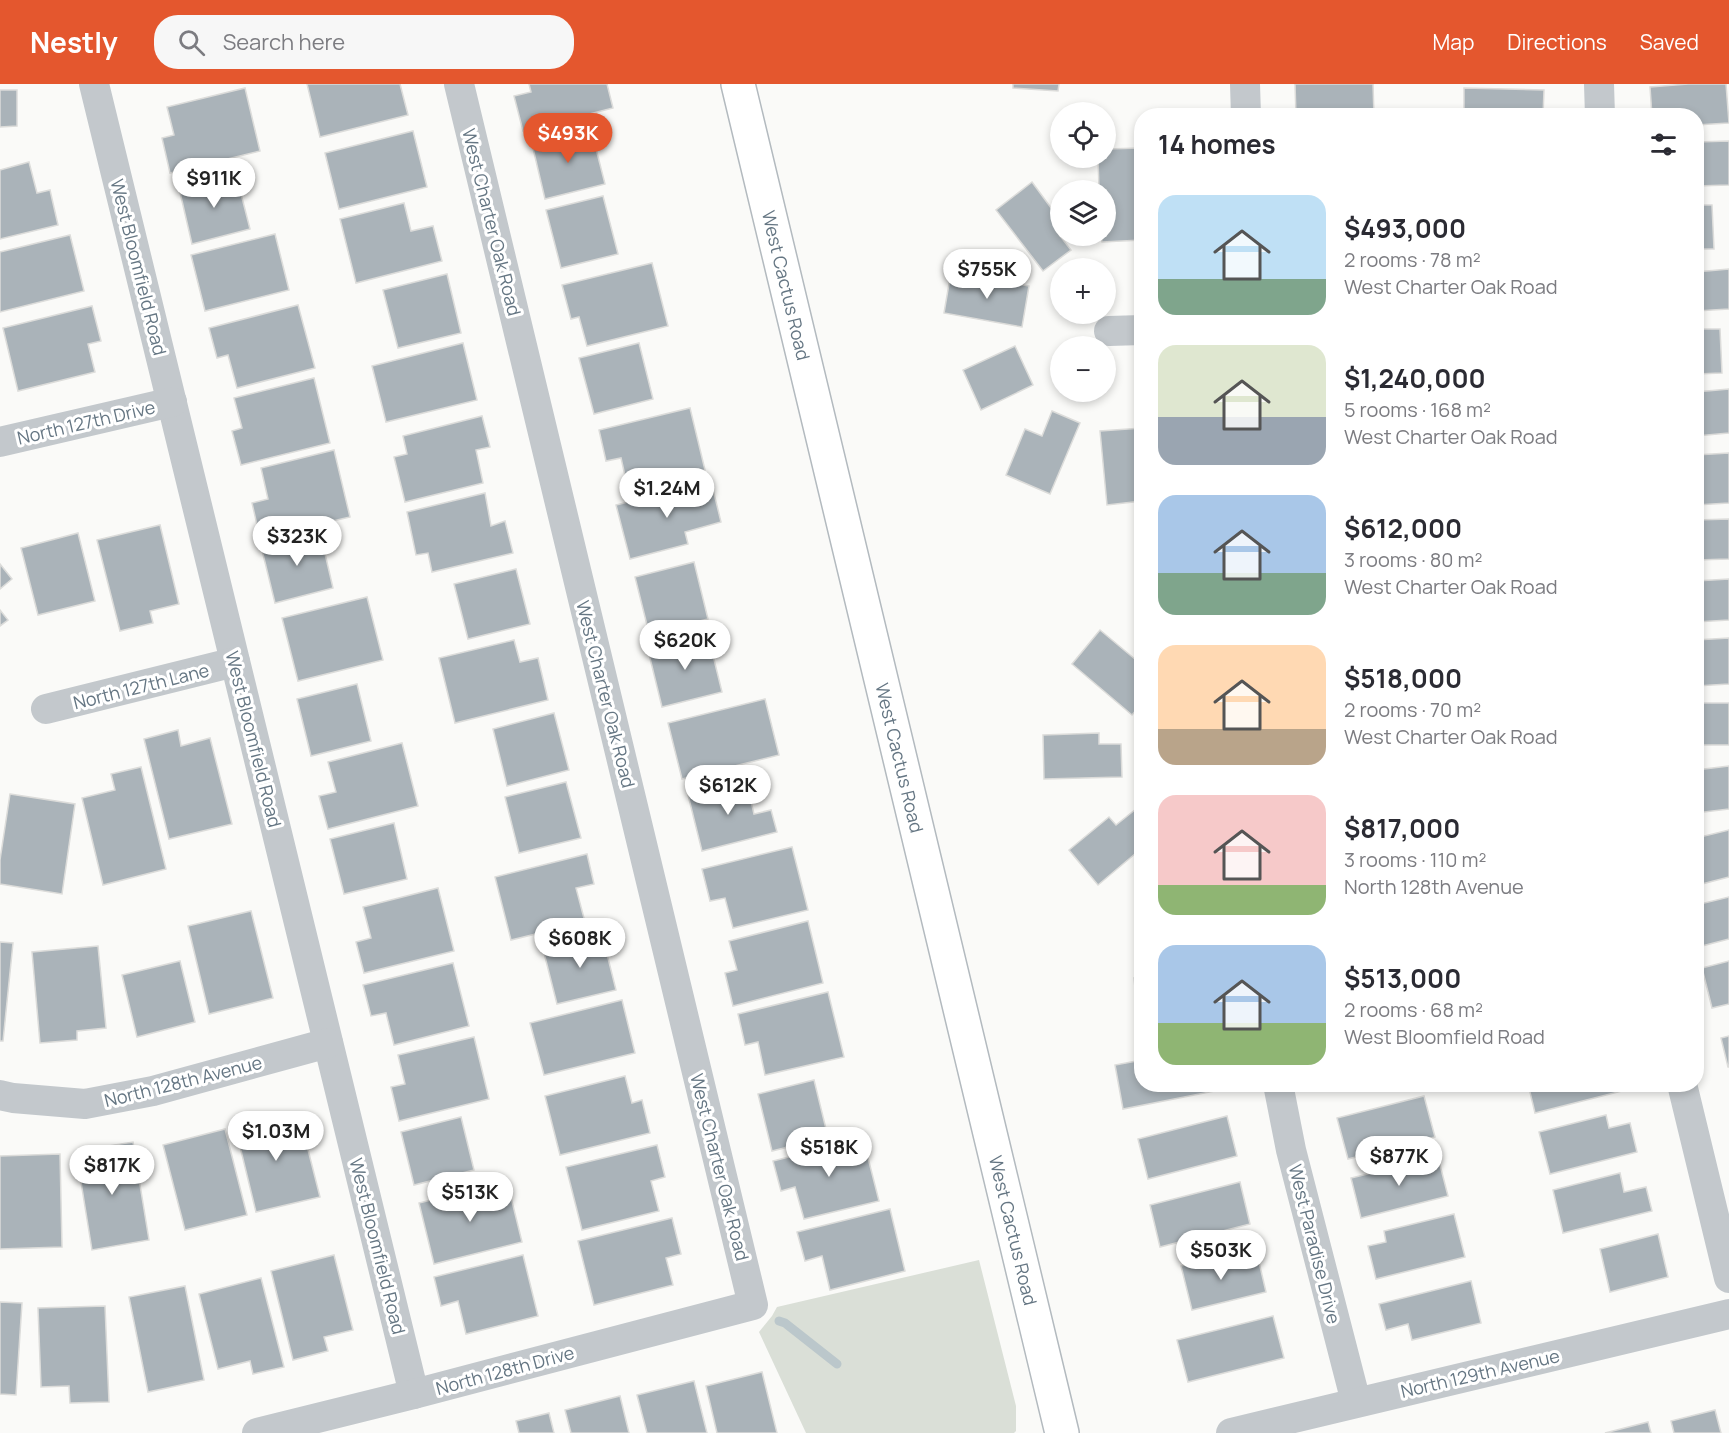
<!DOCTYPE html>
<html lang="en">
<head>
<meta charset="utf-8">
<style>
	body { margin:0; font-family:Manrope,sans-serif; background:#f7f7f7; color:#2b2b33; height:100vh; display:flex; flex-direction:column; font-size:22px; white-space:nowrap }
	* { box-sizing:border-box; margin:0 }
	p { font-size:20px; color:#7c7c81 }
	.icon { flex:none; width:33px; height:33px; fill:none; stroke:currentColor; stroke-width:2; stroke-linecap:round; stroke-linejoin:round }
	.map { position:relative; flex:1; overflow:hidden }
	.drawer { position:absolute; left:1134px; top:24px; width:570px; height:984px; display:flex; flex-direction:column; background:#fff; border-radius:24px; box-shadow:0 3px 9px #0003 }
	.drawer>* { flex:none }
	.tools { position:absolute; left:1050px; top:18px; display:grid; gap:12px }
	.tools a { display:grid; place-items:center; width:66px; height:66px; border-radius:50%; background:#fff; box-shadow:0 3px 9px #0003; font-size:30px }
	.price { position:absolute; translate:-50% -51px; padding:0 14px; border-radius:21px; background:#fff; color:#222; font-size:20px; line-height:39px; filter:drop-shadow(0 2px 3px #0008) }
	.price::after { content:''; position:absolute; left:50%; top:36px; width:18px; height:14px; margin-left:-9px; background:inherit; clip-path:polygon(0 0,100% 0,50% 100%) }
	.price.on { background:#e4572e; color:#fff }
	ul { padding:0; list-style:none }
	li { display:flex; align-items:center; gap:18px; height:150px; padding:0 24px }
	li span { display:grid; place-items:center; flex:none; width:168px; height:120px; border-radius:18px; color:#555 }
	li>.icon { margin-inline-start:auto }
	span .icon { width:72px; height:72px; fill:#fffc; stroke-width:1 }
	li b { font-size:26px }
	h2 { display:flex; justify-content:space-between; align-items:center; height:72px; padding:0 24px; font-size:26px }
	header { display:flex; align-items:center; gap:36px; box-sizing:border-box; height:84px; padding:0 30px; background:#e4572e; color:#fff }
	header strong { font-size:28px }
	nav { display:flex; gap:33px; margin-inline-start:auto; font-size:21px }
	.search { width:420px; height:54px; background:#f7f7f7; display:flex; align-items:center; gap:15px; box-sizing:border-box; padding:0 21px; border-radius:24px; color:#7c7c81; font-size:22px }
	.map>svg:first-child { display:block }
	.green { fill:#dadfd7 }
	.lines { fill:none; stroke-linecap:round; stroke-linejoin:round }
	.stream { stroke:#bbc7cb; stroke-width:9 }
	.building { fill:#aab3b9; stroke:#dcdcda; stroke-width:1.5 }
	.secondary-casing { stroke:#b3babf; stroke-width:36 }
	.street { stroke:#c3c8cc; stroke-width:30 }
	.secondary { stroke:#fff; stroke-width:33 }
	.labels { text-anchor:middle; dominant-baseline:central; stroke-width:6; stroke-linejoin:round; paint-order:stroke }
	.street-label { font-size:18px; fill:#657683; stroke:#fff }
</style>
</head>
<body>
<header>
<strong>Nestly</strong>
<div class="search"><svg class="icon" aria-label="search" viewBox="0 0 24 24"><circle cx="10" cy="10" r="6"/><path d="M15 15l6 6"/></svg>Search here</div>
<nav><a>Map</a><a>Directions</a><a>Saved</a></nav>
</header>
<div class="map">
<svg width="1729" height="1349" viewBox="0 0 1729 1349">
	<rect width="100%" height="100%" fill="#fafaf8"/>
	<path class="green" d="M979,1176L1016,1322V1347L1014,1349H806L759,1248L772,1232L777,1223Z"/>
	<g class="lines">
		<path class="stream" d="M779,1237L785,1239L837,1280"/>
	</g>
	<g class="building">
		<path d="M307,0H400L408,31L320,53Z"/>
		<path d="M529,0H607L613,24L523,47L514,12L531,8Z"/>
		<path d="M1013,0H1059L1058,7L1013,4Z"/>
		<path d="M1295,0H1373L1374,32H1296Z"/>
		<path d="M1688,0H1726L1729,39L1696,41V32H1652L1650,3Z"/>
		<path d="M245,4L260,67L170,89L162,54L174,51L167,23Z"/>
		<path d="M1464,4L1544,6L1543,32H1464Z"/>
		<path d="M0,6H17V42L0,43Z"/>
		<path d="M591,45L605,100L545,115L532,60Z"/>
		<path d="M413,47L427,103L339,125L325,69Z"/>
		<path d="M1729,57V101L1696,102V58Z"/>
		<path d="M1141,64L1142,156L1102,158L1101,152H1106V106H1099L1098,74H1106V65Z"/>
		<path d="M29,78L37,109L50,106L58,141L0,155V86Z"/>
		<path d="M236,90L250,145L192,160L179,104Z"/>
		<path d="M1032,98L1060,136V145L1057,148L1071,166L1043,187L996,126Z"/>
		<path d="M603,112L618,170L561,184L546,126Z"/>
		<path d="M404,119L411,147L433,142L442,177L356,199L340,135Z"/>
		<path d="M1696,121H1712L1714,165H1696Z"/>
		<path d="M275,150L289,206L205,227L191,171Z"/>
		<path d="M70,151L84,207L0,228V168Z"/>
		<path d="M652,179L668,242L587,262L579,233L571,235L562,201Z"/>
		<path d="M1729,185V225L1696,227V188Z"/>
		<path d="M951,188L1029,202L1022,243L944,229Z"/>
		<path d="M447,190L461,249L398,264L383,206Z"/>
		<path d="M298,221L315,284L237,304L228,271L217,274L209,244Z"/>
		<path d="M92,222L101,257L88,260L95,288L18,307L3,244Z"/>
		<path d="M1696,245H1720L1722,289L1696,290Z"/>
		<path d="M463,259L477,316L386,338L372,282Z"/>
		<path d="M639,259L653,315L594,330L579,274Z"/>
		<path d="M1015,262L1033,301L981,326L963,286Z"/>
		<path d="M314,294L330,359L241,381L232,347L242,344L234,314Z"/>
		<path d="M1729,305V349L1696,352V308Z"/>
		<path d="M690,324L705,386L628,405L621,374L606,377L599,346Z"/>
		<path d="M1052,327L1080,339L1050,410L1006,391L1025,345L1042,352Z"/>
		<path d="M482,332L490,363L476,366L483,399L405,418L394,373L407,370L403,352Z"/>
		<path d="M1142,344V417L1107,421L1100,347Z"/>
		<path d="M334,366L350,433L260,454L252,419L268,415L261,384Z"/>
		<path d="M1729,369V419L1696,421V371Z"/>
		<path d="M711,397L721,438L685,448L688,460L630,475L616,421Z"/>
		<path d="M485,409L491,442L505,437L513,469L432,488L428,469L416,471L407,428Z"/>
		<path d="M1729,435V475L1696,476V436Z"/>
		<path d="M160,441L179,520L150,527L153,539L120,547L97,456Z"/>
		<path d="M320,448L333,504L275,519L261,462Z"/>
		<path d="M78,449L95,517L38,531L21,464Z"/>
		<path d="M694,478L708,535L649,549L635,493Z"/>
		<path d="M0,480L12,495L0,505Z"/>
		<path d="M516,485L530,540L468,555L454,500Z"/>
		<path d="M1729,495V536L1696,538V497Z"/>
		<path d="M367,513L383,576L298,597L282,534Z"/>
		<path d="M0,526L8,536L0,542Z"/>
		<path d="M1100,546L1142,581L1135,589L1142,595V619L1132,631L1072,580Z"/>
		<path d="M708,551L722,608L662,623L648,566Z"/>
		<path d="M1729,554V600L1696,602V556Z"/>
		<path d="M514,556L520,578L538,574L548,616L455,639L439,574Z"/>
		<path d="M357,600L371,657L311,672L297,615Z"/>
		<path d="M765,615L779,671L682,695L668,639Z"/>
		<rect x="1696" y="619" width="33" height="42"/>
		<path d="M554,629L569,686L507,702L493,645Z"/>
		<path d="M178,646L181,662L210,654L232,740L169,755L144,655Z"/>
		<path d="M1099,649V660H1121L1122,693L1044,695L1043,651Z"/>
		<path d="M402,659L418,722L328,745L319,712L336,708L328,678Z"/>
		<path d="M1729,682V725L1696,729V686Z"/>
		<path d="M141,683L166,785L103,801L82,714L115,706L111,690Z"/>
		<path d="M746,696L754,730L771,726L777,748L702,767L688,711Z"/>
		<path d="M566,698L581,754L519,769L505,713Z"/>
		<path d="M10,710L75,720L62,810L0,800V776Z"/>
		<path d="M1136,725L1142,731V764L1098,801L1069,766L1109,733L1116,741Z"/>
		<path d="M394,739L407,795L344,810L330,755Z"/>
		<path d="M1729,746V793L1698,801L1696,794V754Z"/>
		<path d="M792,763L808,826L733,844L725,814L710,817L702,785Z"/>
		<path d="M587,770L594,800L576,804L585,838L511,856L495,793Z"/>
		<path d="M438,804L454,867L364,889L356,858L371,854L363,823Z"/>
		<path d="M1729,813V855L1698,863L1696,857V821Z"/>
		<path d="M251,827L273,914L209,930L188,842Z"/>
		<path d="M808,837L823,899L733,922L725,889L737,886L729,857Z"/>
		<path d="M602,850L616,906L557,920L543,865Z"/>
		<path d="M0,858L13,859L3,957H0Z"/>
		<path d="M98,862L106,944L77,947V956L40,959L32,868Z"/>
		<path d="M180,877L195,938L137,953L122,891Z"/>
		<path d="M1729,877V920L1712,924L1702,884Z"/>
		<path d="M453,879L469,942L394,961L386,929L371,932L363,901Z"/>
		<path d="M1142,893V943H1139L1134,894Z"/>
		<path d="M828,908L844,973L765,991L758,958L745,961L738,930Z"/>
		<path d="M622,916L635,969L544,991L530,939Z"/>
		<path d="M1729,952V983H1728L1721,954Z"/>
		<path d="M474,953L489,1015L399,1037L391,1003L405,1000L398,971Z"/>
		<path d="M1142,976V1000H1224L1225,1005L1123,1025L1115,981Z"/>
		<path d="M625,992L632,1019L642,1016L650,1049L560,1071L545,1012Z"/>
		<path d="M814,996L828,1053L772,1067L758,1010Z"/>
		<path d="M1334,1000H1367L1334,1005Z"/>
		<path d="M1528,1000H1620L1622,1007L1535,1029Z"/>
		<path d="M1424,1012L1435,1053L1348,1075L1337,1034Z"/>
		<path d="M268,1029L271,1041L300,1034L320,1113L256,1128L234,1038Z"/>
		<path d="M1606,1031L1609,1044L1630,1039L1637,1068L1550,1090L1539,1048Z"/>
		<path d="M1227,1032L1237,1072L1148,1095L1138,1055Z"/>
		<path d="M461,1033L474,1086L414,1101L401,1048Z"/>
		<path d="M225,1045L247,1131L185,1146L163,1061Z"/>
		<path d="M863,1054L879,1117L804,1135L795,1103L781,1107L773,1077Z"/>
		<path d="M133,1058L149,1156L92,1166L76,1067Z"/>
		<path d="M657,1061L665,1093L651,1097L659,1127L582,1146L566,1083Z"/>
		<path d="M60,1070L62,1163L0,1165V1072Z"/>
		<path d="M1438,1073L1448,1112L1361,1134L1351,1094Z"/>
		<path d="M1620,1089L1624,1108L1646,1103L1652,1127L1563,1149L1553,1106Z"/>
		<path d="M507,1097L522,1158L434,1180L419,1119Z"/>
		<path d="M1240,1098L1250,1140L1160,1163L1150,1121Z"/>
		<path d="M890,1125L905,1187L830,1206L822,1172L805,1177L797,1148Z"/>
		<path d="M1454,1130L1465,1173L1376,1195L1368,1162L1386,1158L1384,1147Z"/>
		<path d="M672,1134L681,1170L666,1174L673,1201L594,1221L578,1157Z"/>
		<path d="M1658,1150L1668,1193L1610,1208L1600,1165Z"/>
		<path d="M1236,1168L1240,1183L1259,1178L1266,1208L1192,1226L1181,1182Z"/>
		<path d="M334,1171L353,1246L324,1253L328,1267L293,1276L271,1187Z"/>
		<path d="M523,1171L538,1232L466,1250L458,1217L441,1222L434,1193Z"/>
		<path d="M261,1194L284,1283L253,1290L250,1277L218,1285L199,1210Z"/>
		<path d="M1471,1197L1481,1239L1412,1256L1408,1240L1386,1246L1379,1220Z"/>
		<path d="M185,1202L204,1296L148,1308L129,1213Z"/>
		<path d="M0,1218L22,1219L16,1311L0,1310Z"/>
		<path d="M105,1222L109,1318L70,1319L69,1302L41,1303L38,1224Z"/>
		<path d="M1273,1232L1284,1274L1188,1298L1177,1256Z"/>
		<path d="M762,1288L777,1349H717L706,1302Z"/>
		<path d="M694,1297L707,1349H647L637,1311Z"/>
		<path d="M620,1312L629,1349H571L565,1326Z"/>
		<path d="M1715,1326L1721,1349H1674L1671,1337Z"/>
		<path d="M549,1329L554,1349H519L516,1337Z"/>
		<path d="M1648,1338L1651,1349H1605Z"/>
	</g>
	<g class="lines">
		<defs>
			<g id="secondary">
				<path id="s1" d="M738,0L1062,1349"/>
			</g>
		</defs>
		<use href="#secondary" class="secondary-casing"/>
		<g class="street">
			<path d="M94,0L414,1310"/>
			<path d="M1245,0L1246,32"/>
			<path d="M1599,0L1600,32"/>
			<path d="M1109,247L1142,246"/>
			<path d="M0,358L172,318"/>
			<path d="M46,625L235,578"/>
			<path d="M1278,1000L1291,1066L1356,1318"/>
			<path d="M1682,1000L1729,1194"/>
			<path d="M0,1011L13,1014L85,1020L153,1007L328,959"/>
			<path d="M257,1349L414,1310L753,1221L459,0"/>
			<path d="M1231,1349L1729,1230"/>
		</g>
		<use href="#secondary" class="secondary"/>
	</g>
	<g class="labels">
		<g class="street-label">
			<text transform="translate(492 138) rotate(76)">West Charter Oak Road</text>
			<text transform="translate(139 183) rotate(76)">West Bloomfield Road</text>
			<text stroke="none"><textPath href="#s1" startOffset="207">West Cactus Road</textPath></text>
			<text transform="translate(86 338) rotate(-13)">North 127th Drive</text>
			<text transform="translate(141 602) rotate(-14)">North 127th Lane</text>
			<text transform="translate(606 610) rotate(76)">West Charter Oak Road</text>
			<text transform="translate(254 655) rotate(76)">West Bloomfield Road</text>
			<text stroke="none"><textPath href="#s1" startOffset="693">West Cactus Road</textPath></text>
			<text transform="translate(183 997) rotate(-14)">North 128th Avenue</text>
			<text transform="translate(720 1083) rotate(76)">West Charter Oak Road</text>
			<text stroke="none"><textPath href="#s1" startOffset="1179">West Cactus Road</textPath></text>
			<text transform="translate(1315 1160) rotate(76)">West Paradise Drive</text>
			<text transform="translate(378 1162) rotate(76)">West Bloomfield Road</text>
			<text transform="translate(505 1286) rotate(-15)">North 128th Drive</text>
			<text transform="translate(1480 1289) rotate(-13)">North 129th Avenue</text>
		</g>
	</g>
</svg>
<div class="tools">
<a><svg class="icon" aria-label="locate" viewBox="0 0 24 24"><circle cx="12" cy="12" r="6"/><path d="M12 2v4M12 18v4M2 12h4M18 12h4"/></svg></a>
<a><svg class="icon" aria-label="layers" viewBox="0 0 24 24"><path d="M12 4l9 5-9 5-9-5zM3 14l9 5 9-5"/></svg></a>
<a>+</a>
<a>−</a>
</div>
<b class="price on" style="left:568px;top:80px">$493K</b>
<b class="price" style="left:214px;top:125px">$911K</b>
<b class="price" style="left:987px;top:216px">$755K</b>
<b class="price" style="left:667px;top:435px">$1.24M</b>
<b class="price" style="left:297px;top:483px">$323K</b>
<b class="price" style="left:685px;top:587px">$620K</b>
<b class="price" style="left:728px;top:732px">$612K</b>
<b class="price" style="left:580px;top:885px">$608K</b>
<b class="price" style="left:276px;top:1078px">$1.03M</b>
<b class="price" style="left:829px;top:1094px">$518K</b>
<b class="price" style="left:1399px;top:1103px">$877K</b>
<b class="price" style="left:112px;top:1112px">$817K</b>
<b class="price" style="left:470px;top:1139px">$513K</b>
<b class="price" style="left:1221px;top:1197px">$503K</b>
<section class="drawer">
<h2>14 homes<svg class="icon" aria-label="filters" viewBox="0 0 24 24"><path d="M4 7h16M4 17h16"/><circle cx="9" cy="7" r="2"/><circle cx="15" cy="17" r="2"/></svg></h2>
<ul>
<li><span style="background:linear-gradient(#bfe0f5 70%,#7fa58c 0)"><svg class="icon" aria-label="home" viewBox="0 0 24 24"><path d="M3 11l9-7 9 7M6 9v11h12V9"/></svg></span><div><b>$493,000</b><p>2 rooms · 78 m²</p><p>West Charter Oak Road</p></div></li>
<li><span style="background:linear-gradient(#dfe7d0 60%,#9aa5b1 0)"><svg class="icon" aria-label="home" viewBox="0 0 24 24"><path d="M3 11l9-7 9 7M6 9v11h12V9"/></svg></span><div><b>$1,240,000</b><p>5 rooms · 168 m²</p><p>West Charter Oak Road</p></div></li>
<li><span style="background:linear-gradient(#a9c7e8 65%,#7fa58c 0)"><svg class="icon" aria-label="home" viewBox="0 0 24 24"><path d="M3 11l9-7 9 7M6 9v11h12V9"/></svg></span><div><b>$612,000</b><p>3 rooms · 80 m²</p><p>West Charter Oak Road</p></div></li>
<li><span style="background:linear-gradient(#ffd9b3 70%,#b9a48a 0)"><svg class="icon" aria-label="home" viewBox="0 0 24 24"><path d="M3 11l9-7 9 7M6 9v11h12V9"/></svg></span><div><b>$518,000</b><p>2 rooms · 70 m²</p><p>West Charter Oak Road</p></div></li>
<li><span style="background:linear-gradient(#f6c9c9 75%,#8fb573 0)"><svg class="icon" aria-label="home" viewBox="0 0 24 24"><path d="M3 11l9-7 9 7M6 9v11h12V9"/></svg></span><div><b>$817,000</b><p>3 rooms · 110 m²</p><p>North 128th Avenue</p></div></li>
<li><span style="background:linear-gradient(#a9c7e8 65%,#8fb573 0)"><svg class="icon" aria-label="home" viewBox="0 0 24 24"><path d="M3 11l9-7 9 7M6 9v11h12V9"/></svg></span><div><b>$513,000</b><p>2 rooms · 68 m²</p><p>West Bloomfield Road</p></div></li>
</ul>
</section>
</div>
</body>
</html>
